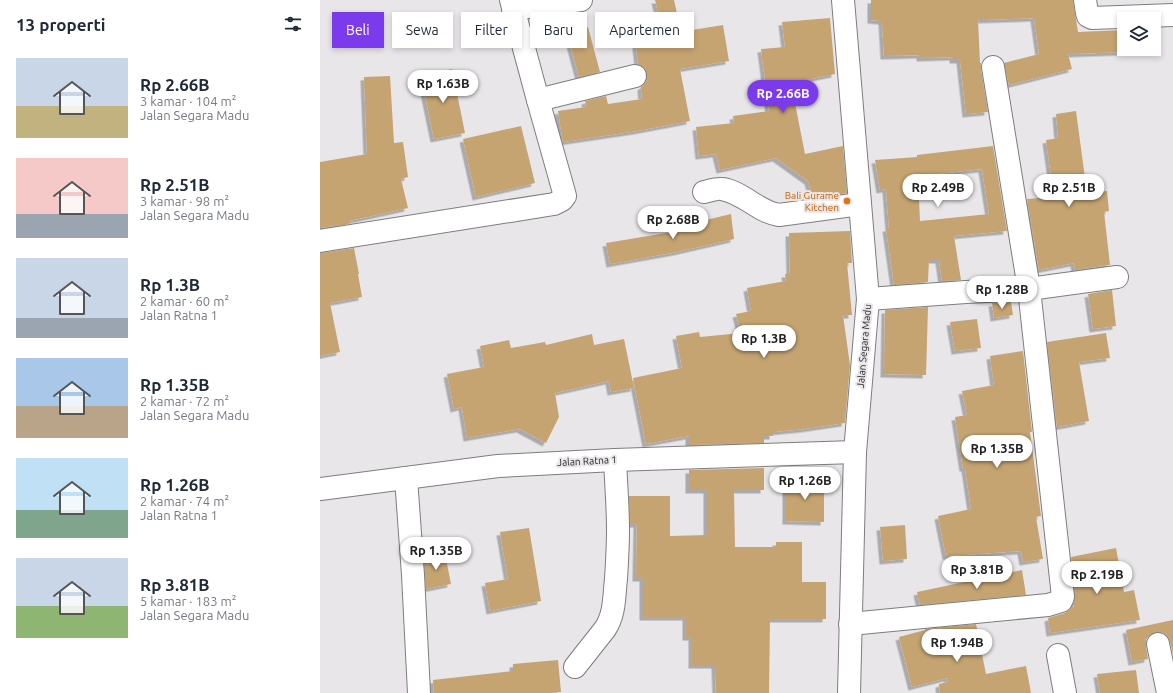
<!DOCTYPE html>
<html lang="id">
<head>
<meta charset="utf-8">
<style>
	body { margin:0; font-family:Ubuntu,sans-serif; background:#f6f6f7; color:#1f2937; height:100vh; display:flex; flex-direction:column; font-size:15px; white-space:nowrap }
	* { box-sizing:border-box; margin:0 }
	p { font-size:13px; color:#747a83 }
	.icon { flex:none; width:22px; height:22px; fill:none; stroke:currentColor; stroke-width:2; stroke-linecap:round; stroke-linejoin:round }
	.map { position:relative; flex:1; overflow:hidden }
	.details { display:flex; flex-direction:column; background:#fff; width:320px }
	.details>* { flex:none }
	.banner { position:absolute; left:12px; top:12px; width:380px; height:36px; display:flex; gap:8px }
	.controls { position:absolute; left:797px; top:12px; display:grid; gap:8px }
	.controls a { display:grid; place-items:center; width:44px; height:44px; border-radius:0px; background:#fff; box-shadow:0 2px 6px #0003; font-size:20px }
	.price { position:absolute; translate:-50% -34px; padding:0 9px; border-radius:14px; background:#fff; color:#222; font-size:13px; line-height:26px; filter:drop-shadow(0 1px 2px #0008) }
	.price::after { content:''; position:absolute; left:50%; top:24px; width:12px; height:9px; margin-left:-6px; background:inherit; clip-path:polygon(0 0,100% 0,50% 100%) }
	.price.selected { background:#7c3aed; color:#fff }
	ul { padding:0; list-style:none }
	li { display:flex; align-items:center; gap:12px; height:100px; padding:0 16px }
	li span { display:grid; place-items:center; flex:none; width:112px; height:80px; border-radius:0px; color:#555 }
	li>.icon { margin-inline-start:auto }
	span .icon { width:48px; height:48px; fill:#fffc; stroke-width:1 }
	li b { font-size:17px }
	h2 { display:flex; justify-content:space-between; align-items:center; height:48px; padding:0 16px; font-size:17px }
	.tag { padding:0 14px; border-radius:0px; background:#fff; box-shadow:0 2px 6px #0003; font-size:14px; line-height:36px }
	.tag.selected { background:#7c3aed; color:#fff }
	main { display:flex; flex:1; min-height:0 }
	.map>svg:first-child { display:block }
	.building { fill:#c5a471; fill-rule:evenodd; filter:url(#shadow) }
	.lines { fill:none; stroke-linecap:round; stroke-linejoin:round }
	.minor-casing { stroke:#7f7c80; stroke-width:24 }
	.minor { stroke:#fff; stroke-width:22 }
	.food-dot { fill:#e8710a; stroke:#e9e6ea; stroke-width:1.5 }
	.labels { text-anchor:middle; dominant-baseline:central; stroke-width:4; stroke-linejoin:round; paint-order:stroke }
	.food-label { font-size:10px; fill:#c56008; stroke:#e9e6ea; text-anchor:end }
	.street-label { font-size:10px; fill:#252425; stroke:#e9e6ea }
</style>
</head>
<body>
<main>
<section class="details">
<h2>13 properti<svg class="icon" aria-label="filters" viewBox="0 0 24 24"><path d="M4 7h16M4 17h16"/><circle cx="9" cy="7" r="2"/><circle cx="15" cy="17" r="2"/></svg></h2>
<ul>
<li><span style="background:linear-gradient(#c9d6e8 60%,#c2b280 0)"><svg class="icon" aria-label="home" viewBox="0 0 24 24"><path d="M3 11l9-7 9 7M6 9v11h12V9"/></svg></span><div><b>Rp 2.66B</b><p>3 kamar · 104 m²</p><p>Jalan Segara Madu</p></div></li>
<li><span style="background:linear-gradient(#f6c9c9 70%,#9aa5b1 0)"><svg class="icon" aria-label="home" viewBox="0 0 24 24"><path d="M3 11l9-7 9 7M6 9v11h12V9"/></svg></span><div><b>Rp 2.51B</b><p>3 kamar · 98 m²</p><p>Jalan Segara Madu</p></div></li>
<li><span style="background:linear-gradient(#c9d6e8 75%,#9aa5b1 0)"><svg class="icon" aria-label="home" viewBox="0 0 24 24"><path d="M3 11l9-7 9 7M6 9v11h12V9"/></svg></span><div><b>Rp 1.3B</b><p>2 kamar · 60 m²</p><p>Jalan Ratna 1</p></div></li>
<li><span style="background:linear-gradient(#a9c7e8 60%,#b9a48a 0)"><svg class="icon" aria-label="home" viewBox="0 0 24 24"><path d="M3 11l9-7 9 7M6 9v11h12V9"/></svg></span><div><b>Rp 1.35B</b><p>2 kamar · 72 m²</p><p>Jalan Segara Madu</p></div></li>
<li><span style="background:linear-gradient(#bfe0f5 65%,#7fa58c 0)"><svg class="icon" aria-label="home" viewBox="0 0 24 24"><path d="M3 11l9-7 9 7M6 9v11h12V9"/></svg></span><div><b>Rp 1.26B</b><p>2 kamar · 74 m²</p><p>Jalan Ratna 1</p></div></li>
<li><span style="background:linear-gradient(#c9d6e8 60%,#8fb573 0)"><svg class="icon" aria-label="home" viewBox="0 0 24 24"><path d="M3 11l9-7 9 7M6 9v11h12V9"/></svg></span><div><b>Rp 3.81B</b><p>5 kamar · 183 m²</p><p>Jalan Segara Madu</p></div></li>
</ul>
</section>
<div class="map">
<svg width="853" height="693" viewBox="0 0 853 693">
	<defs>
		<filter id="shadow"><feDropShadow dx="-3.5" dy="3.5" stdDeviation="0" flood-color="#0004"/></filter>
	</defs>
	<rect width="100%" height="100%" fill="#e9e6ea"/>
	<g class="building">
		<path d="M335,0H354L360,27L372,25V30L403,25L409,61L360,69L370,121L317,131L243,142L238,111L266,107L265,101L286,96L288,104L322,99L321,87L324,85L327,80V73L324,68L318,64L313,17L338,12Z"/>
		<path d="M551,0H753L758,32L804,30V52L748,54L752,69L689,85L684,63L719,54L714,18L658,20L660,63H661V69L668,112L646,114L640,60H633V57L600,58V55L564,56L562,21L551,20Z"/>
		<path d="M244,15L247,37L228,39L225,17Z"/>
		<path d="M510,18L515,74L471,83L485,154L523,146L527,193L493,198L488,181L456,158L400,170L396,154L379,156L376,127L414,123L413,116L449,111L441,49L465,47L462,22Z"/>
		<path d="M268,27L280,72L259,77L247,32Z"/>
		<path d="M132,69L145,133L114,139L101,76Z"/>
		<path d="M70,76L74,143L83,142L88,177L81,179L88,208L29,221V224L0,228V162L47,154L44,77Z"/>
		<path d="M756,111L767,193L787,191L789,211L784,212L790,265L755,270L754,263L719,270L707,199L734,197L726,140L738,138L736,114Z"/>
		<path d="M201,126L215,183L156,197L143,139Z"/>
		<path d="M673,146L687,231L634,236L641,280L622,281L619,260H609L608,282L574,285L566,228H569L566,189L560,190L555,160L597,157V155ZM662,169L669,214L600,221L598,176Z"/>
		<path d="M411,214L414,239L357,252L290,264L286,243L358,231L357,227Z"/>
		<path d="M530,231L532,263H527L532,315H523L530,365L525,423L484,429L453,432V436H444V443L369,445V436L326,444L313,378L362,368L356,336L379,332L380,337L421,333L416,314L431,311L427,288L466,281L465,274H470L469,233Z"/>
		<path d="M34,248L39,274H38L42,297L10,303L20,352L0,356V253Z"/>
		<path d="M792,290L796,326L773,329L768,294Z"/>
		<path d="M691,302L693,315L674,318L672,303Z"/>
		<path d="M608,307L606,375L564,374L565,310Z"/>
		<path d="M657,319L661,348L635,351L630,322Z"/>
		<path d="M786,333L790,358L759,362L769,421L737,427L727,342Z"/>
		<path d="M272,334L274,345L304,339L314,388L291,392L289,381L235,393L239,417L226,443L200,429L147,438L142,407L134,409L127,374L164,367L160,346L189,340L191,348L225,342L226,345Z"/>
		<path d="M703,351L712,432H710L721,516L716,517L723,559L703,562L701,551L626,556L618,516L651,509L645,468H643L635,417L647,415L642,391L674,385L670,356Z"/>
		<path d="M444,468V490H414L415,547H456V542H482V582H506V619H450L449,693H396L395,665H372V637H366V617H323V578H316L317,524H310L309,496H350V536L387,535V490H369V470Z"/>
		<path d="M466,480H504V522L466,521Z"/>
		<path d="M585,525L587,559L563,561L560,527Z"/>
		<path d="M209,528L221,601L170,611L165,583L188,579L180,532Z"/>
		<path d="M796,548L804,592L814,590L820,620L730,633L728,618L745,613L751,608H754L753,605L755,596L751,557Z"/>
		<path d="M125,554L131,584L106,589L104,557Z"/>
		<path d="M702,570L706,595L600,605L597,592Z"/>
		<path d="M853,620V654L850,642L848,636L842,632H836L829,635L826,640V646L828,659L812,662L806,630Z"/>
		<path d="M656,624L666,674L706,666L711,693H620L619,684L628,682L627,678L592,687L579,637L605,630V629Z"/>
		<path d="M238,660L241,692L229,693H114L113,680L193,671V664Z"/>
		<path d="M816,670L819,693H780L777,674Z"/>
	</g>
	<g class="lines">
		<defs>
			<g id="minor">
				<path d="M523,0L548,299L535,452L529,693"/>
				<path d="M765,0L767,13L768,16L772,18L853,15"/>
				<path d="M193,9L261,0"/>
				<path d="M218,100L315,76"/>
				<path d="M384,192C389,191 397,188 402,189C423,192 438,212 459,215L540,204"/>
				<path d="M0,241L234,204L242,200L245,196L240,178L218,100L191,0"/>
				<path d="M548,299L646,292L709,289L797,277"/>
				<path d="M86,478L93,575L99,693"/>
				<path d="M0,489L178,466L295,460L535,452"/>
				<path d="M530,624L728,605L741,601L743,597L709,289L673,67"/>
				<path d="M838,644L848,693"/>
				<path d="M738,655L745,693"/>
				<path d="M255,667L285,629C295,614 294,596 296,579C297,563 298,546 298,530C298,507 296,483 295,460"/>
			</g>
		</defs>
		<use href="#minor" class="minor-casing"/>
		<use href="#minor" class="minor"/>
	</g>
	<circle class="food-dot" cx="527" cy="201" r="4"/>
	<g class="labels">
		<g class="food-label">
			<text x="519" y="195">Bali Gurame<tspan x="519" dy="12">Kitchen</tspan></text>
		</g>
		<g class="street-label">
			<text transform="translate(544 346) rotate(-85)">Jalan Segara Madu</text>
			<text transform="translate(267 461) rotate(-3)">Jalan Ratna 1</text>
		</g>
	</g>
</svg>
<div class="controls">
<a><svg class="icon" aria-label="layers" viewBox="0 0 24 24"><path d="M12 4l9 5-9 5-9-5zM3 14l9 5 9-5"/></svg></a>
</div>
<b class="price" style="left:123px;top:104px">Rp 1.63B</b>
<b class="price selected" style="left:463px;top:114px">Rp 2.66B</b>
<b class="price" style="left:618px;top:208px">Rp 2.49B</b>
<b class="price" style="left:749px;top:208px">Rp 2.51B</b>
<b class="price" style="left:353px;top:240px">Rp 2.68B</b>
<b class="price" style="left:682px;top:310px">Rp 1.28B</b>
<b class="price" style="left:444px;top:359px">Rp 1.3B</b>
<b class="price" style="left:677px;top:469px">Rp 1.35B</b>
<b class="price" style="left:485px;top:501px">Rp 1.26B</b>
<b class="price" style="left:116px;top:571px">Rp 1.35B</b>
<b class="price" style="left:657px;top:590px">Rp 3.81B</b>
<b class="price" style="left:777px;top:595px">Rp 2.19B</b>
<b class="price" style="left:637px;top:663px">Rp 1.94B</b>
<div class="banner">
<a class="tag selected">Beli</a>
<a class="tag">Sewa</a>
<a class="tag">Filter</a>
<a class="tag">Baru</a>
<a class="tag">Apartemen</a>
</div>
</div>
</main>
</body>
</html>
